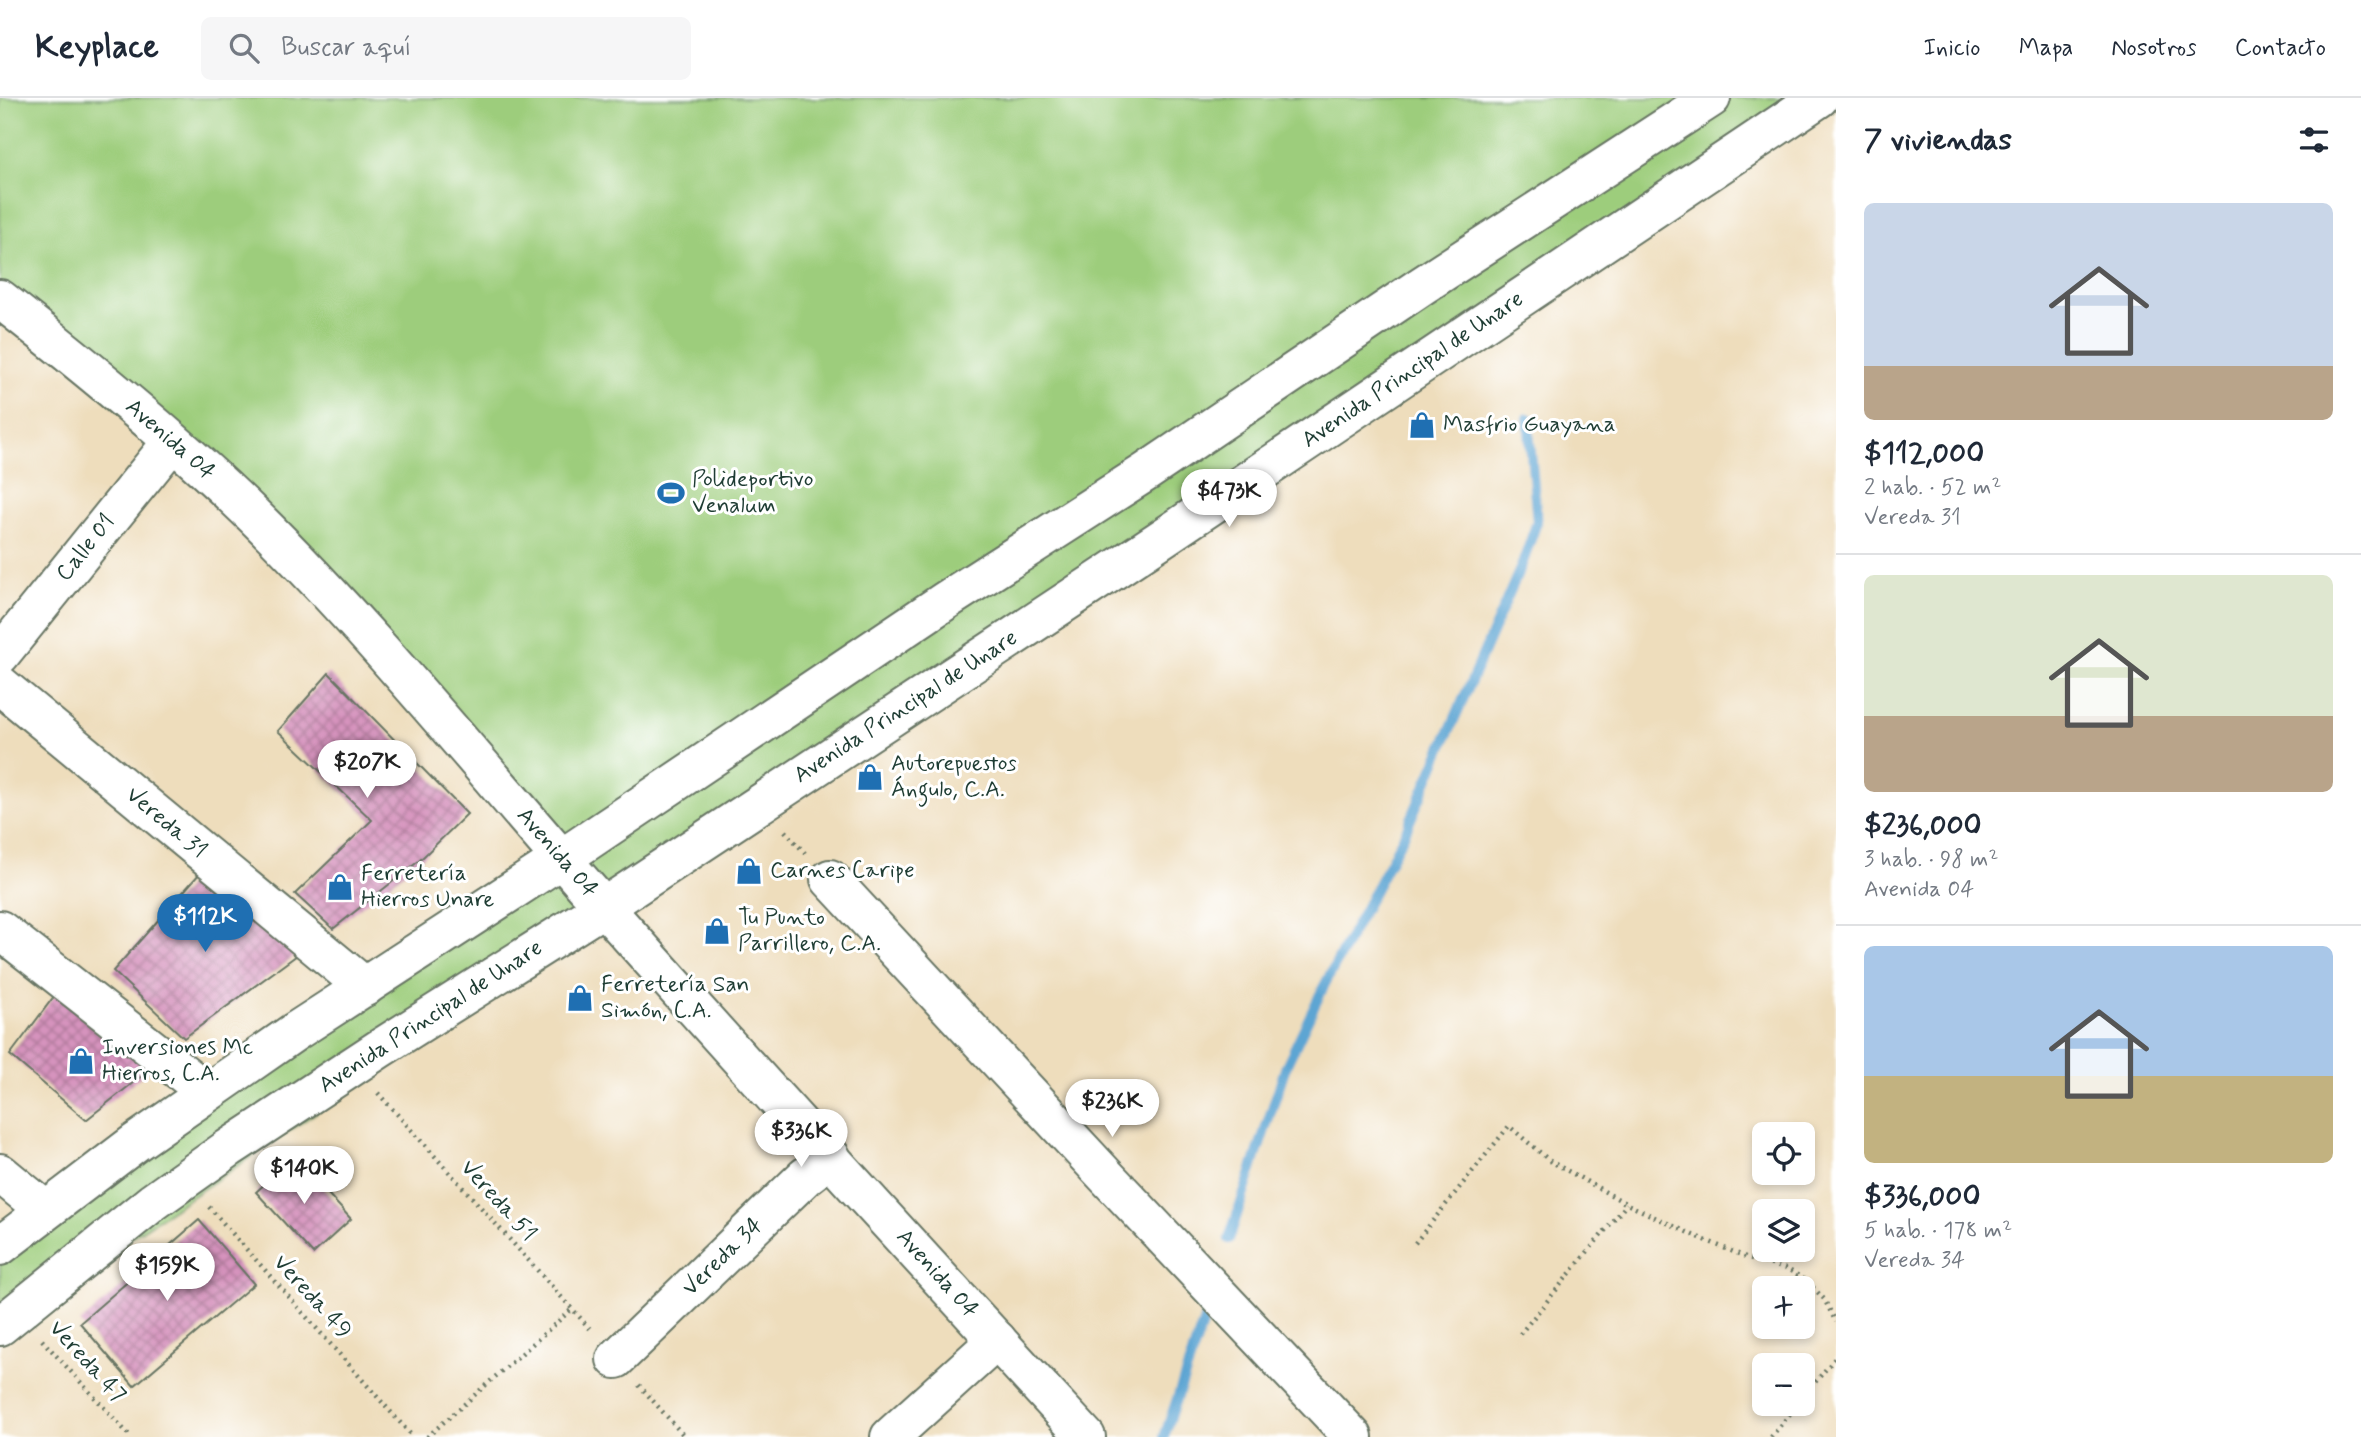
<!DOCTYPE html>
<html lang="es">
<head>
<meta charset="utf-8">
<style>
	body { margin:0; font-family:Mynerve,sans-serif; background:#f6f6f7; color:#1f2937; height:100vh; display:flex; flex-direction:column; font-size:26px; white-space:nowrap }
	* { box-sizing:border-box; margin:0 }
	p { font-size:23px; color:#747a83 }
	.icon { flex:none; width:38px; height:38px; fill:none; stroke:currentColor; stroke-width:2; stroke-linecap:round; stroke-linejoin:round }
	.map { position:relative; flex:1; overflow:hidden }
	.panel { display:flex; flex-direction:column; background:#fff; width:525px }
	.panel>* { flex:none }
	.fabs { position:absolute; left:1752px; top:1024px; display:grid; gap:14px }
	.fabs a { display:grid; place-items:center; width:63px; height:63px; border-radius:10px; background:#fff; box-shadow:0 4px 10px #0003; font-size:35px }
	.price { position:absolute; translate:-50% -60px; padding:0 16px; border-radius:24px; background:#fff; color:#222; font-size:23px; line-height:46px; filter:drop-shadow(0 2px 4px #0008) }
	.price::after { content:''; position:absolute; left:50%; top:42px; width:21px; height:16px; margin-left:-10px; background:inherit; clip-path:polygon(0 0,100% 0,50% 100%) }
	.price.selected { background:#1f6fb2; color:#fff }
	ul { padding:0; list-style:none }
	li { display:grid; align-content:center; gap:14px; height:371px; padding:0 28px }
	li+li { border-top:2px solid #e0e1e3 }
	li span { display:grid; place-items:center; height:217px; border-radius:10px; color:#555 }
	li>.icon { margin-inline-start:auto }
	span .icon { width:126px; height:126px; fill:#fffc; stroke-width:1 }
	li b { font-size:30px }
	h2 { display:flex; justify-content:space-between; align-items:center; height:84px; padding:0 28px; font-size:30px }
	header { display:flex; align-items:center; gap:42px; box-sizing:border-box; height:98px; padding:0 35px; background:#fff; border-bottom:2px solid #e0e1e3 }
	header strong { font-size:33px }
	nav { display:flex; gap:38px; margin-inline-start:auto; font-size:24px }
	.search { width:490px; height:63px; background:#f6f6f7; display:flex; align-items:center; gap:18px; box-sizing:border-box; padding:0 24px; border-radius:10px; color:#747a83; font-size:26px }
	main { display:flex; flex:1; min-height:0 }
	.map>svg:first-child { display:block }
	.green { fill:#9dcd7b; stroke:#5e8558; stroke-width:2 }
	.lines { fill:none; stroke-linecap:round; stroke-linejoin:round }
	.stream { stroke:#5da5d3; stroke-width:10 }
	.building { fill:url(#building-cross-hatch) }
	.minor-casing { stroke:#677564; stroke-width:42 }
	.path { stroke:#677564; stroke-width:4.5; stroke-dasharray:2 5; stroke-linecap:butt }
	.minor { stroke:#fff; stroke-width:38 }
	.labels { text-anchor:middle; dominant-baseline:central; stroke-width:6; stroke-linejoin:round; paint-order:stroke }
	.street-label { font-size:23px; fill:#1f3d34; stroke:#fff }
	.poi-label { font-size:23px; fill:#1f3d34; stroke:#fff; text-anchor:start }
</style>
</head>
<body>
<header>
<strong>Keyplace</strong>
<div class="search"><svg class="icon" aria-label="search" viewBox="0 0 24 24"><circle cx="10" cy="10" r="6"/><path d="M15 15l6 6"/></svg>Buscar aquí</div>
<nav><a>Inicio</a><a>Mapa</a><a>Nosotros</a><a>Contacto</a></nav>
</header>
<main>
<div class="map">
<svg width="1836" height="1339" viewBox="0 0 1836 1339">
	<defs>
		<pattern id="building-cross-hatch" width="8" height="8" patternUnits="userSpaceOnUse" patternTransform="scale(1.75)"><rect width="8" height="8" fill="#d693bd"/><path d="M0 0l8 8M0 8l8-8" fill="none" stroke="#ad799a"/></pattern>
	</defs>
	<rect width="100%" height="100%" fill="#fff"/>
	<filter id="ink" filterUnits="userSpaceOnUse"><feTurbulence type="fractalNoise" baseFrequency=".0143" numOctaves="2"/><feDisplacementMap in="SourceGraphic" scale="14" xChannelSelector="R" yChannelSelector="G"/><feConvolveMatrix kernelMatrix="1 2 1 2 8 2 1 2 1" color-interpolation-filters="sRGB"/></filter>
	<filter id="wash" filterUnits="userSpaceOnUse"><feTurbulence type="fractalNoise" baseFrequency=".00686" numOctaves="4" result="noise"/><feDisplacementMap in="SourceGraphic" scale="28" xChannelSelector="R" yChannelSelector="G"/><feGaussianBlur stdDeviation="1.57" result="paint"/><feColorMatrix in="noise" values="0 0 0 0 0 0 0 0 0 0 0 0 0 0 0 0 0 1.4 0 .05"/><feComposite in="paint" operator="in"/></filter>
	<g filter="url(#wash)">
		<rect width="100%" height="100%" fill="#eeddbc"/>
		<path class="green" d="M0,0H1819L0,1228V1148L561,761L411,587L0,201Z"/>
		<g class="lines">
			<g class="stream">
				<path d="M1229,1141L1286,968L1324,888L1404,737L1523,464L1537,424L1528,320"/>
				<path d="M1164,1339L1210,1204"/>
			</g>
		</g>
		<g id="blocks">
			<g class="building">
				<path d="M329,575L467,716L420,762L333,831L295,796L372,722L278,633Z"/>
				<path d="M208,766L304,852L184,940L113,873Z"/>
				<path d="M58,893L153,969L86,1022L10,957Z"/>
				<path d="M294,1059L351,1121L313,1156L256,1094Z"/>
				<path d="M199,1122L254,1186L134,1288L80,1225Z"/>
			</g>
		</g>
	</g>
	<g filter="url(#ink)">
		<use href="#blocks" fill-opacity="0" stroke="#677564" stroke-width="2"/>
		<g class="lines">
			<defs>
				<g id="minor">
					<path d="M0,201C87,269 174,340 253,417C377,539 486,676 601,806C761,985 923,1163 1086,1339"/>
					<path d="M0,557L172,344"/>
					<path d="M0,587L365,889"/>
					<path d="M830,781L1105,1077L1353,1339"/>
					<path d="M0,832L207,994"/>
					<path d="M0,1075L45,1112"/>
					<path d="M0,1148L135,1045L296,933L561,761L945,503L1146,374L1423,187L1711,0"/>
					<path d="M0,1228L153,1104L229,1050L379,951L604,809L1158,443L1819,0"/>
					<path d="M616,1261L805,1079L831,1059"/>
					<path d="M890,1339L997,1242"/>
				</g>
			</defs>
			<use href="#minor" class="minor-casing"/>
			<g class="path">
				<path d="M785,733L805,755"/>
				<path d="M378,995L592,1233"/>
				<path d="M209,1109L413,1339"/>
				<path d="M1415,1145L1509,1028L1550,1063L1627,1106L1693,1137L1748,1160L1789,1172L1807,1183L1824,1201L1836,1224"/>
				<path d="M1520,1236L1627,1106"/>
				<path d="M42,1242L131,1339"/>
				<path d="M639,1287L685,1339"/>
				<path d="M1802,1300L1836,1259"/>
				<path d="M427,1339L572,1211"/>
				<path d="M1771,1339L1798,1306"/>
			</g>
			<use href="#minor" class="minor"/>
		</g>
	</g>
	<defs>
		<symbol id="shop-bare" viewBox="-9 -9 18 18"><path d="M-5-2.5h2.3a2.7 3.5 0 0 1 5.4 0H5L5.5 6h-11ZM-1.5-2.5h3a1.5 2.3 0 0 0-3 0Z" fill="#1f6fb2" stroke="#fff" stroke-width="2.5" paint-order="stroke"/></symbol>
		<symbol id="stadium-bare" viewBox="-9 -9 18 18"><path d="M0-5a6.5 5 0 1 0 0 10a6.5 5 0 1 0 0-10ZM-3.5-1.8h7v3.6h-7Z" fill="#1f6fb2" stroke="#fff" stroke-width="2.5" paint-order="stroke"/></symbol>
	</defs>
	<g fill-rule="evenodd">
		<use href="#shop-bare" x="1403" y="308" width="38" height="38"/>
		<use href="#stadium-bare" x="652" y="376" width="38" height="38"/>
		<use href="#shop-bare" x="851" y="660" width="38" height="38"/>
		<use href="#shop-bare" x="730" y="754" width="38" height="38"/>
		<use href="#shop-bare" x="321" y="770" width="38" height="38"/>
		<use href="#shop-bare" x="698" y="814" width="38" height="38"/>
		<use href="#shop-bare" x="561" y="881" width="38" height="38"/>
		<use href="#shop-bare" x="62" y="944" width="38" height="38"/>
	</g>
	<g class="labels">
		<g class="street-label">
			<text transform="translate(1413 272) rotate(-34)">Avenida Principal de Unare</text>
			<text transform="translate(170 342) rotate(41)">Avenida 04</text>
			<text transform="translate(86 450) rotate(-51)">Calle 01</text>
			<text transform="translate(906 609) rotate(-33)">Avenida Principal de Unare</text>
			<text transform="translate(166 725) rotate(40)">Vereda 31</text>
			<text transform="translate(557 755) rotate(49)">Avenida 04</text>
			<text transform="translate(431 919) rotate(-33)">Avenida Principal de Unare</text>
			<text transform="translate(498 1103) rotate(48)">Vereda 51</text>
			<text transform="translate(723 1159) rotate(-44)">Vereda 34</text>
			<text transform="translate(937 1176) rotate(48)">Avenida 04</text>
			<text transform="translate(312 1199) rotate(48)">Vereda 49</text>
			<text transform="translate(87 1264) rotate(48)">Vereda 47</text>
		</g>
		<g class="poi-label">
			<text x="1443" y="327">Masfrio Guayana</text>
			<text x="692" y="382">Polideportivo<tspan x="692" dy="26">Venalum</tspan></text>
			<text x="891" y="666">Autorepuestos<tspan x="891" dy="26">Ángulo, C.A.</tspan></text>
			<text x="770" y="773">Carnes Caripe</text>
			<text x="361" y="776">Ferretería<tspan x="361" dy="26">Hierros Unare</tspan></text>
			<text x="738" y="820">Tu Punto<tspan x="738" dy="26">Parrillero, C.A.</tspan></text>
			<text x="601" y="887">Ferretería San<tspan x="601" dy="26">Simón, C.A.</tspan></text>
			<text x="102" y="950">Inversiones Mc<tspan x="102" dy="26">Hierros, C.A.</tspan></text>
		</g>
	</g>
</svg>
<div class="fabs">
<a><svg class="icon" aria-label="locate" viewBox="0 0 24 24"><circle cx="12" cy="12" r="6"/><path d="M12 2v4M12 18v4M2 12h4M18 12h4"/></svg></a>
<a><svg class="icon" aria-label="layers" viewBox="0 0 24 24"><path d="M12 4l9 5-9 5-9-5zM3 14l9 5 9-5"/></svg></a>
<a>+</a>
<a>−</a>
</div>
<b class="price" style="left:1229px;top:431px">$473K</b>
<b class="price" style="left:367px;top:702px">$207K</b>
<b class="price selected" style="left:205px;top:856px">$112K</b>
<b class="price" style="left:1112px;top:1041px">$236K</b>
<b class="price" style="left:801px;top:1071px">$336K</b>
<b class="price" style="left:304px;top:1108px">$140K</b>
<b class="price" style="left:167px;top:1205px">$159K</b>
</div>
<section class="panel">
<h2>7 viviendas<svg class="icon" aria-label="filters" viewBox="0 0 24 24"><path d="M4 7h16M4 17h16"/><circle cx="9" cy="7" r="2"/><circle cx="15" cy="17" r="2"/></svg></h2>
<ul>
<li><span style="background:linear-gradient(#c9d6e8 75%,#b9a48a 0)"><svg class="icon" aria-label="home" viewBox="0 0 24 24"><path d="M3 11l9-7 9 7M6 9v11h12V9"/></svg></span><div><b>$112,000</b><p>2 hab. · 52 m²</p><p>Vereda 31</p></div></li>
<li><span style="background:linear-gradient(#dfe7d0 65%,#b9a48a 0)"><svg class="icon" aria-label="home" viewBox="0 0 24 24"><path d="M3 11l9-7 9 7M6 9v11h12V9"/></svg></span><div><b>$236,000</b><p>3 hab. · 98 m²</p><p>Avenida 04</p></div></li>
<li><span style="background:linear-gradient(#a9c7e8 60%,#c2b280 0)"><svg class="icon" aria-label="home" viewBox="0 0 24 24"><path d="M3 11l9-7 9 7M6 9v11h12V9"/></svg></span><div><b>$336,000</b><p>5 hab. · 178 m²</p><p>Vereda 34</p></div></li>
</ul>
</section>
</main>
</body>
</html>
